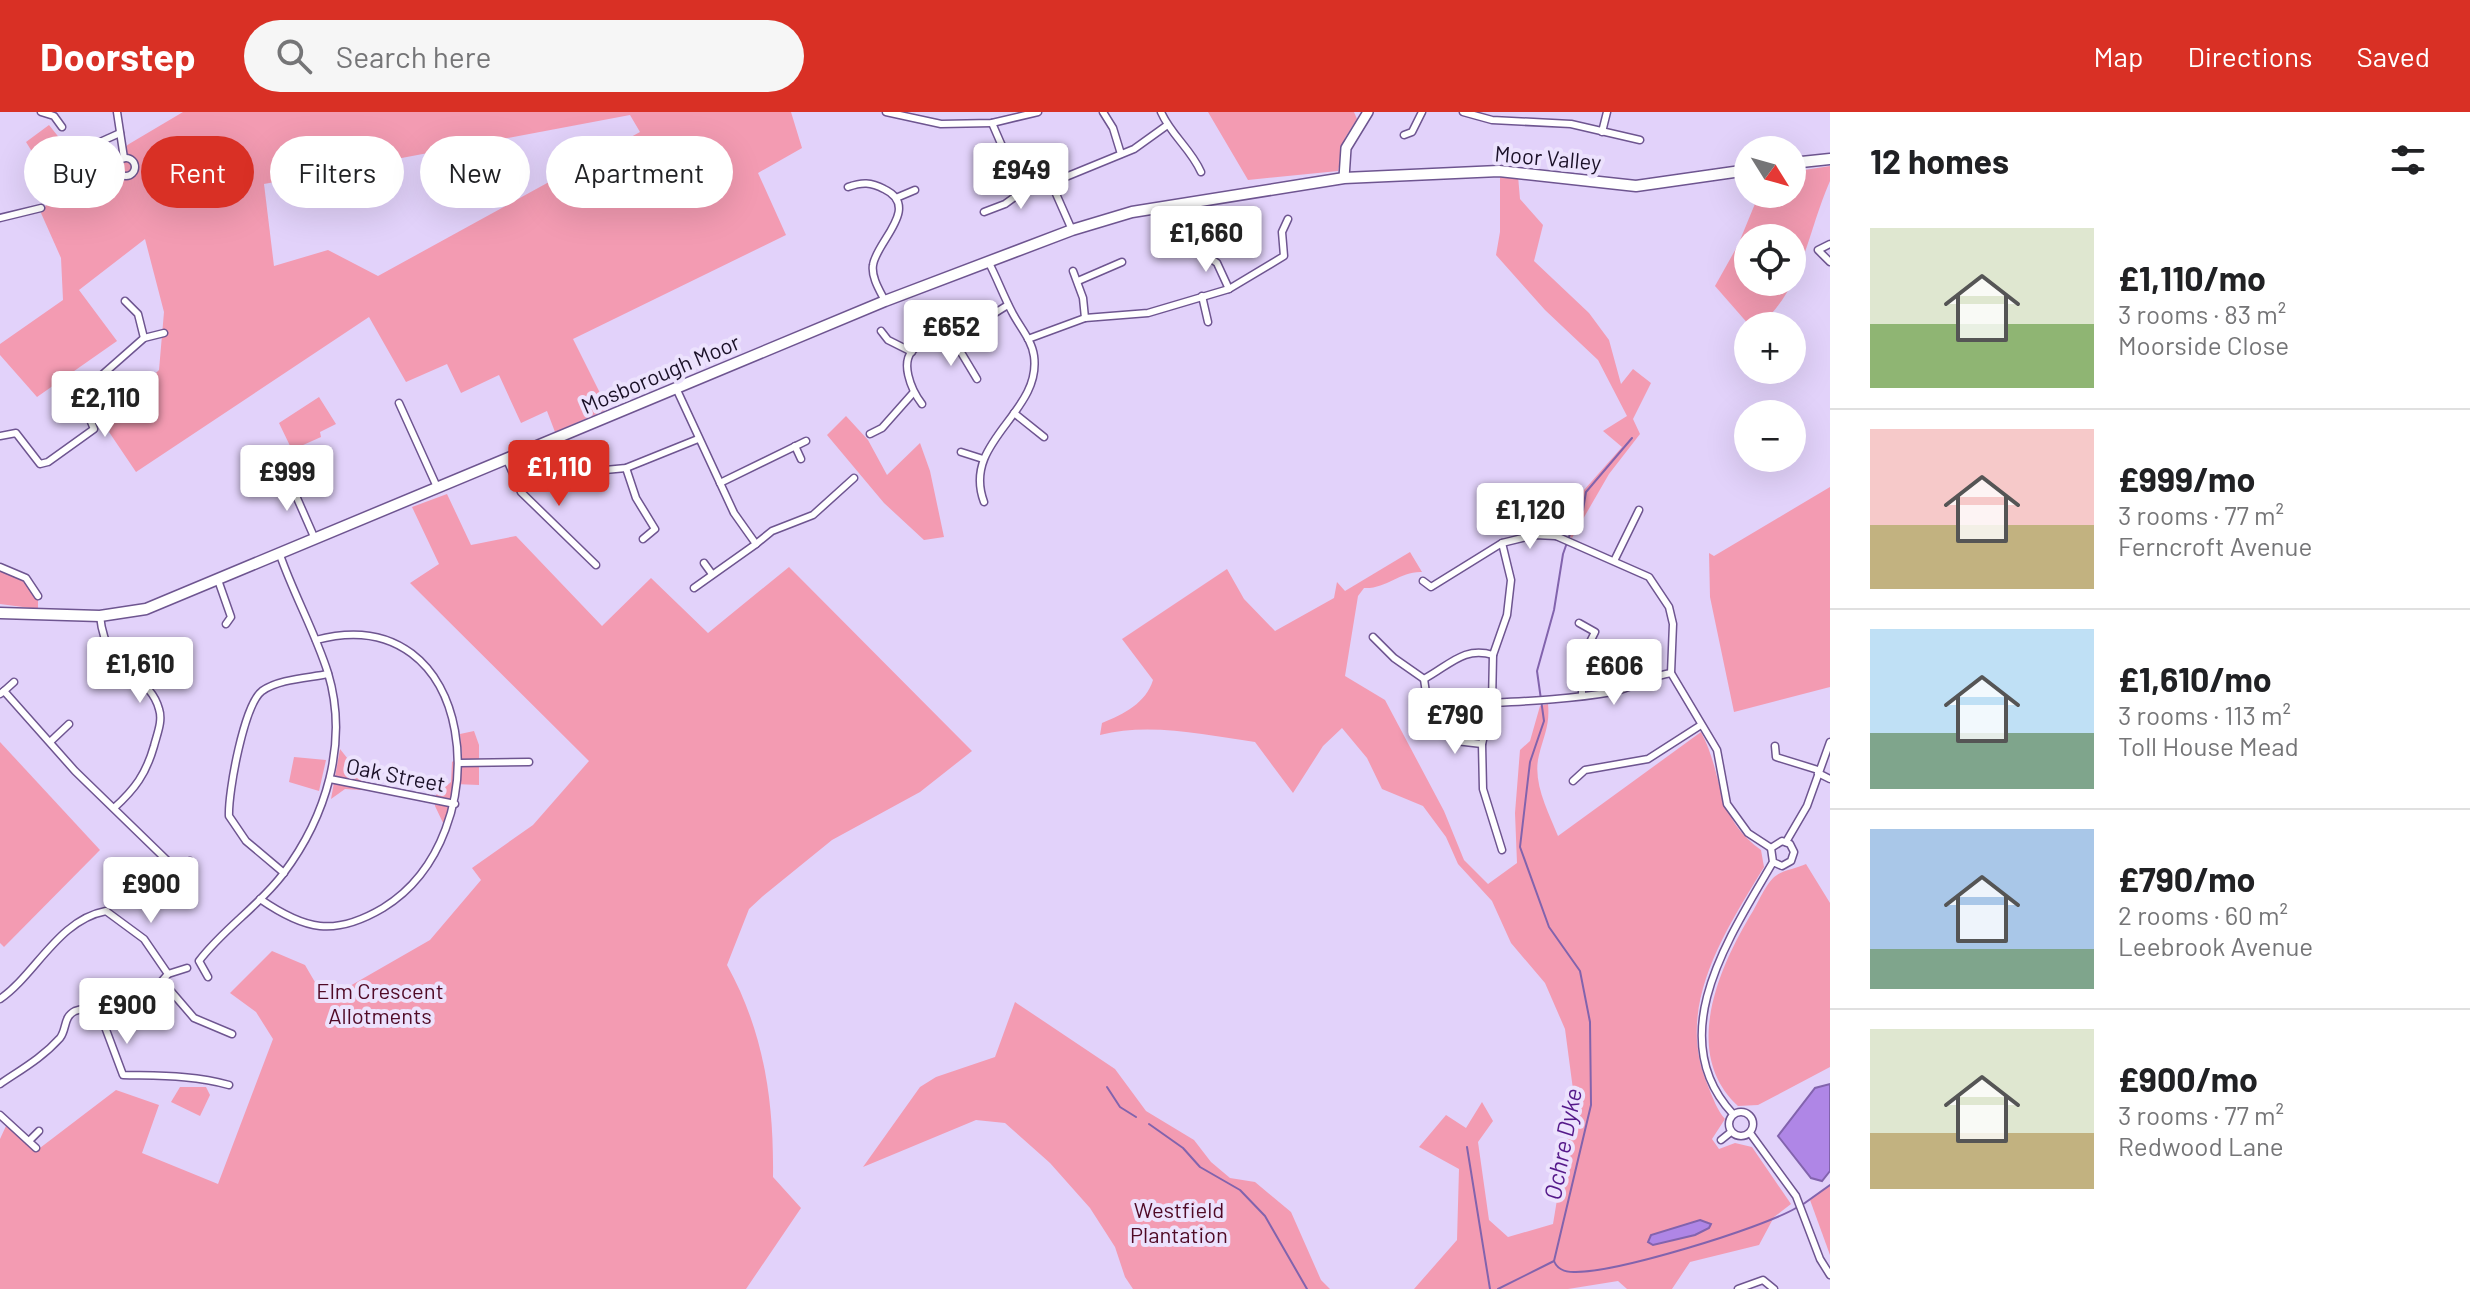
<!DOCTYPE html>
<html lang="en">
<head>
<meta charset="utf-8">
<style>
	body { margin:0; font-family:Barlow,sans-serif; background:#f6f6f6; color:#202124; height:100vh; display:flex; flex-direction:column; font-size:30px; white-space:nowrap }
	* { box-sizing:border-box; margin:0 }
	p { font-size:26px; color:#757577 }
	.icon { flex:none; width:44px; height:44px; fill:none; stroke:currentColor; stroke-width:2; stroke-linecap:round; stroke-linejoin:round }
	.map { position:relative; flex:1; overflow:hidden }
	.sheet { display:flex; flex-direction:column; background:#fff; width:640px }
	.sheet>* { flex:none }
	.guide { position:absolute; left:24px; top:24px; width:760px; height:72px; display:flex; gap:16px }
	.needle { width:52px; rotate:127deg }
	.tools { position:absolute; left:1734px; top:24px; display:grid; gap:16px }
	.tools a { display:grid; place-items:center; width:72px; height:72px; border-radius:50%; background:#fff; box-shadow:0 8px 32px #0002; font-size:40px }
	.price { position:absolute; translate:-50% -68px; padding:0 18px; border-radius:8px; background:#fff; color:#222; font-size:26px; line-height:52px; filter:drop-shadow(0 2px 4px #0008) }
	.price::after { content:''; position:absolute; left:50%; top:48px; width:24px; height:18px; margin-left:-12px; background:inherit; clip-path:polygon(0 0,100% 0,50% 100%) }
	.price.active { background:#d93025; color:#fff }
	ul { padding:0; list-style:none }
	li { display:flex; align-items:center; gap:24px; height:200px; padding:0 40px }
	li+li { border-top:2px solid #e0e0e0 }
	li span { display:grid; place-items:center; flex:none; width:224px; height:160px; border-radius:0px; color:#555 }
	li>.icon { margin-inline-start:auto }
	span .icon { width:96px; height:96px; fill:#fffc; stroke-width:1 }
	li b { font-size:34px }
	h2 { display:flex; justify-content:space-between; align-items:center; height:96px; padding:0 40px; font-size:34px }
	.tag { padding:0 28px; border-radius:36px; background:#fff; box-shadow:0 8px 32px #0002; font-size:28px; line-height:72px }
	.tag.active { background:#d93025; color:#fff }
	header { display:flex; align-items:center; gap:48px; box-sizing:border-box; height:112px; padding:0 40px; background:#d93025; color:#fff }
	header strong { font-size:38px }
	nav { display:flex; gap:44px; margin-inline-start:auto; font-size:28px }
	.search { width:560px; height:72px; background:#f6f6f6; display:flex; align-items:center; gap:20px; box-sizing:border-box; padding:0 28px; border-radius:44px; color:#757577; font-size:30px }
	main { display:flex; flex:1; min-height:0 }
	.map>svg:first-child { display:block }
	.green { fill:#f39bb2; fill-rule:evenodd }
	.water { fill:#af86e6; stroke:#8263ad; stroke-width:2 }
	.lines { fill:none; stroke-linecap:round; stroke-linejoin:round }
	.stream { stroke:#8263ad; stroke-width:2 }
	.street-casing { stroke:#6e5590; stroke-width:9 }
	.secondary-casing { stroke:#6e5590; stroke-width:12 }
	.primary-casing { stroke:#6e5590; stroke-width:13 }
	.street { stroke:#fff; stroke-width:6 }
	.secondary { stroke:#fff; stroke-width:9 }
	.primary { stroke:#fff; stroke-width:10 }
	.labels { text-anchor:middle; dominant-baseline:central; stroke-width:8; stroke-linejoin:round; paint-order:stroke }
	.street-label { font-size:22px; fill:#1a1027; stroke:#ece2fd }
	.park-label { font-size:22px; fill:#500a26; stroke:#ece2fd }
	.water-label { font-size:24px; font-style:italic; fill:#55198a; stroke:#ece2fd }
</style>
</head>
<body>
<header>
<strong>Doorstep</strong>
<div class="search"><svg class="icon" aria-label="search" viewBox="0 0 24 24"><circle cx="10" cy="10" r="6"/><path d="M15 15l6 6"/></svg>Search here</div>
<nav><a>Map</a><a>Directions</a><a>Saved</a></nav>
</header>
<main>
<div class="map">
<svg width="1830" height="1177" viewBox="0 0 1830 1177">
	<rect width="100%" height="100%" fill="#e2d2fa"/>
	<g class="green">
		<path d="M183,0H791L802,36L758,61L786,123L573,227L608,297L555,320L547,299L521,311L499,263L461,281L447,252L406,270L369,205L136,360L109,320L120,296L159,258L164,200L145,127L79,178L117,229L37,285L0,243V232L63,188L61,146L41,101L56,78L26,30L49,13L89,63L129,32ZM630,3L640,20L378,164L328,138L274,154L264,72Z"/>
		<path d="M1208,0H1354L1357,7L1345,26L1338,59L1248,68Z"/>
		<path d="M1830,54V69C1807,121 1804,175 1759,214H1750L1715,174L1738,133L1759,82H1792V60ZM1792,126V170H1748V126Z"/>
		<path d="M1518,64L1520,87L1543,113L1534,149L1589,201L1609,228L1621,272L1633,257L1651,271L1633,307L1640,322L1609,362L1572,426L1564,420L1569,395L1622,335L1603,319L1627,304L1598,248L1545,198L1496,143L1500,120V65Z"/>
		<path d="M319,285L336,312L320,320L321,325L292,338L279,311Z"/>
		<path d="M846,304L868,328L887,363L920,331L930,359L944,425L924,428L884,391L827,323Z"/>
		<path d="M1830,375V575L1734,600L1710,485L1709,441L1714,444Z"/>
		<path d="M447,382L471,433L516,424L602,514L651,466L708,521L789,455L972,639L920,680L832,728L763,784L749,797L727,853C764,920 774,989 773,1065L801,1096L746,1177H0V1027L6,1014L36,1039L116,978L159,993L142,1041L218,1072L273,927L256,900L230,881L272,839L305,853L319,877L329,886L430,828L481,768L472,756L533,713L589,649L410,471L439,452L412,395Z"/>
		<path d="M1410,440L1422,460C1400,459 1387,477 1364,476L1358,484L1345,564L1385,588L1444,699L1464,748L1488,772L1517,751L1515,701L1520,638L1530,629L1540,594L1548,592C1550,613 1544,623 1539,643C1532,670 1548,699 1558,724L1701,620C1725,665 1713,703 1761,738L1764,755C1724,821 1674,896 1708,974C1713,986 1717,998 1725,1007L1712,1027L1719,1037L1735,1031L1752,1035L1791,1092L1774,1105L1759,1133L1690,1150L1672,1177H1627L1618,1169L1568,1177H1414L1457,1128L1459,1057L1419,1035L1446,1003L1466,1016L1482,990L1493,1009L1478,1030L1489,1108L1508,1125L1553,1112L1574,985L1565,917L1545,871L1511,831L1492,789L1458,752L1446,725L1423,694L1382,677L1367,646L1342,616L1323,634L1293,681L1255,630C1206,623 1149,610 1100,623L1102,611C1124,602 1146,591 1153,568L1122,527L1227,457L1244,487L1275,519L1334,486L1337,470L1345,479Z"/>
		<path d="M0,459L22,464L38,488V497L0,492Z"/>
		<path d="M474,619L479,633V673L454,672L445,715L435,694L436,683L451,670L452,650L462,642L460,622Z"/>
		<path d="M0,630L100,738L4,835L0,831Z"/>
		<path d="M340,637L363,666L361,678L345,677L331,687Z"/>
		<path d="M294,645L326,648L319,679L289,670Z"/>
		<path d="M1806,752L1830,791V955L1758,993L1738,994C1680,941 1720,853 1753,799C1759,789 1767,769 1777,763C1784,758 1798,756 1806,752Z"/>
		<path d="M1015,890L1115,957L1146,999L1194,1028L1211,1050L1230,1066L1255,1070L1291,1100L1321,1168L1330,1177H1133L1125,1165L1115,1135L1090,1096L1050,1051L1005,1011L976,1008L863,1055L920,975L936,965L995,945Z"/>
		<path d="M180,975H206L210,983L200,1004L171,990Z"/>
		<path d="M1830,1073V1143L1810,1088Z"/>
	</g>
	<g class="water">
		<path d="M1830,972V1059L1822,1069L1811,1066L1778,1024L1815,976Z"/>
		<path d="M1700,1108L1711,1112L1709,1116L1695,1123L1653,1133L1648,1130L1651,1123Z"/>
	</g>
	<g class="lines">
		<g class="stream">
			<path d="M1107,975L1120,995L1136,1005"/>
			<path d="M1149,1012L1183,1036L1200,1055L1240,1078L1265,1104L1307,1177"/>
			<path d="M1467,1035L1490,1177"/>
			<path d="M1802,1093L1830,1073"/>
			<path d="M1554,1149C1557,1157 1564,1160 1574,1160C1615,1161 1760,1117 1796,1096"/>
			<path d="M1498,1177L1554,1149L1591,993L1590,910L1580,859L1549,815L1520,735L1530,650L1544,609L1537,559L1554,498L1563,442L1575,408L1583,398L1586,380L1632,326"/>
		</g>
		<defs>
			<g id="street">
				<path d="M41,0L54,4L62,15"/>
				<path d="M117,0L124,46"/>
				<path d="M886,0L941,12L992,11L1038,0"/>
				<path d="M1103,0L1113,16L1121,42"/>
				<path d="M1161,0C1171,23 1191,37 1201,60"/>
				<path d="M1463,0L1492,8L1571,12L1640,28"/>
				<path d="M992,11L1002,34L1025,47L1053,75L1072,118"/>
				<path d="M1602,20L1607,0"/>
				<path d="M1404,23L1412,20L1422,0"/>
				<path d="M81,46L100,30L120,21"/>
				<circle cx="126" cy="55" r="9"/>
				<path d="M1051,71L1134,37L1166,14"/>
				<path d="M848,75C862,70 871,70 884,77C922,95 876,130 873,153C871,165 880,179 885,189"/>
				<path d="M896,86L915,78"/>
				<path d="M984,100L1005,92L1044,64"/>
				<path d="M0,106L41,96"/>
				<path d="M1830,132L1818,138L1830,150"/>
				<path d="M1196,136L1217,151L1229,177"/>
				<path d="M1073,159L1083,186L1085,206"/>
				<path d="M1078,169L1122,150"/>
				<path d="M1202,184L1208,210"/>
				<path d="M125,189L138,202L144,226"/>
				<path d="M881,219L888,228L912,240"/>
				<path d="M953,227L977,267"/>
				<path d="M1028,227L1085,206L1148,201L1229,177L1284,144L1282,120L1288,107"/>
				<path d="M676,276L734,401L756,432L694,476"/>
				<path d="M399,291L437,375"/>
				<path d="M922,292C912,279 897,247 917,235C928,229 943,231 954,226C973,218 990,203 1008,193"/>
				<path d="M1014,301L1044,325"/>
				<path d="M870,322L882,316L913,281"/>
				<path d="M0,324L16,321L40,352L48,350L94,317L89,305L102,263L144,226L164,221"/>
				<path d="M795,334L801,347"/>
				<path d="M961,340L983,347"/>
				<path d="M507,348L521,380L596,453"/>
				<path d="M626,356L636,386L655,417L643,427"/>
				<path d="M605,358L626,356L698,327"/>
				<path d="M286,361L315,427"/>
				<path d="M720,371L806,329"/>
				<path d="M984,390C961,329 1042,301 1034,244C1032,228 1019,214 1012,200C1003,183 997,166 988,149"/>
				<path d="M1556,424L1565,392L1574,384"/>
				<path d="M756,432L772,419L813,403L854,366"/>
				<path d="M1615,447L1639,398"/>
				<path d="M704,451L712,462"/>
				<path d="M0,455L26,466L38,484"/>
				<path d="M218,468L231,505L226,512"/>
				<path d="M1423,469L1431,475L1502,431L1535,423L1556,424L1649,465L1669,495L1673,512L1671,561L1717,638L1727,692L1748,721L1771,736"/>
				<path d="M100,504C106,564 149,560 159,597C163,609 157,622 154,634C146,662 135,677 114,696"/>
				<path d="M1579,511L1595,520L1582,546V583"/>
				<path d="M1373,525L1394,546L1424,567C1450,553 1464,534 1493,543"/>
				<path d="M1424,567L1426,581"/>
				<path d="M4,579L14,570"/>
				<path d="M0,582L4,579L75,659L179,760"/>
				<path d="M1492,591C1531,589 1572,587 1612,580C1633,576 1650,564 1671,561"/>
				<path d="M1447,618L1456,629L1482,632"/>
				<path d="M51,629L69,612"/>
				<path d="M1775,634L1776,645L1818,658"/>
				<path d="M459,651L529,650"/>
				<path d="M1818,661L1830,667"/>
				<path d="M330,667L455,692"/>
				<path d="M1573,669L1585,658L1648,647L1701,613"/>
				<path d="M1786,730L1807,694L1830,630"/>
				<path d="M1502,738L1483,677L1482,632L1492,591L1493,543L1507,503L1511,468L1502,431"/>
				<path d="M284,761L246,729L229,704C228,680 244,593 262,579C279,567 308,566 328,562"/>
				<path d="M170,769L190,749"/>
				<path d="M260,787C305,818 334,825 383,796C502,723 478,485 316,528"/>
				<path d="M168,862L187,856"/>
				<path d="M208,865L199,849C223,817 259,794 283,762C326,705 349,631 328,561C315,520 294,483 280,443"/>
				<path d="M163,870L194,906L232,922"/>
				<path d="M0,887C36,862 58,808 106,799L144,827L168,862L154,878L106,903"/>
				<path d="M106,903L105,915L123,963C159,964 194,963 229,973"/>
				<path d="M0,972C22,957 42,946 60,926C67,917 63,905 75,899C85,895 97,898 106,903"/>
				<circle cx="1741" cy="1012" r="12"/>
				<path d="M1733,1002C1661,925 1730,824 1773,750L1771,736L1782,729L1790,732L1794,740L1791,749L1782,754L1773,750"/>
				<path d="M0,1003L36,1036"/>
				<path d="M1750,1021L1796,1084L1820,1147L1830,1163"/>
				<path d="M1721,1028L1731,1020"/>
				<path d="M29,1029L39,1019"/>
				<path d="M1738,1177L1763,1168L1774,1177"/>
			</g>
			<path id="secondary" d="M1344,66L1346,36L1368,0"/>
			<g id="primary">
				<path d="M1792,51L1830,47"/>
				<path d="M0,501L100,504L146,497L885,189L1072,118L1132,100L1344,66L1499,59L1636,74L1748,58"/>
			</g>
		</defs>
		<use href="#street" class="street-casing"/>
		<use href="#secondary" class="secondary-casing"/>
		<use href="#primary" class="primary-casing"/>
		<use href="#street" class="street"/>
		<use href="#secondary" class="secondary"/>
		<use href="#primary" class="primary"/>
	</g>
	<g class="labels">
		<g class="street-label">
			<text transform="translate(1548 45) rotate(5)">Moor Valley</text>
			<text transform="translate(660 261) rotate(-23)">Mosborough Moor</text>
			<text transform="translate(396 662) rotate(11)">Oak Street</text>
		</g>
		<g class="park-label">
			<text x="380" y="878">Elm Crescent<tspan x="380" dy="25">Allotments</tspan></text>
			<text x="1179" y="1097">Westfield<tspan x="1179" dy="25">Plantation</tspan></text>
		</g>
		<g class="water-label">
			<text transform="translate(1562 1032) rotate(-79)">Ochre Dyke</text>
		</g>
	</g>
</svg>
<div class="tools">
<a><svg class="needle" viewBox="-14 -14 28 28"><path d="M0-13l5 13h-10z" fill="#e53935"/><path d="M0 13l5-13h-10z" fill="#757577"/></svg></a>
<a><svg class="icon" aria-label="locate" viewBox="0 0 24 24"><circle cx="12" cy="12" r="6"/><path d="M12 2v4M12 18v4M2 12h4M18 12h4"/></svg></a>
<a>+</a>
<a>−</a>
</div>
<b class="price" style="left:1021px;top:99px">£949</b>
<b class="price" style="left:1206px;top:162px">£1,660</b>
<b class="price" style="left:951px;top:256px">£652</b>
<b class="price" style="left:105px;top:327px">£2,110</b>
<b class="price active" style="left:559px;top:396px">£1,110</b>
<b class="price" style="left:287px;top:401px">£999</b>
<b class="price" style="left:1530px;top:439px">£1,120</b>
<b class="price" style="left:140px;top:593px">£1,610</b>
<b class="price" style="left:1614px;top:595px">£606</b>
<b class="price" style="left:1455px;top:644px">£790</b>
<b class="price" style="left:151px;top:813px">£900</b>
<b class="price" style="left:127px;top:934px">£900</b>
<div class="guide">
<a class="tag">Buy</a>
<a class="tag active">Rent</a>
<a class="tag">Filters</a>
<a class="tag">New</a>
<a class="tag">Apartment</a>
</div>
</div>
<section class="sheet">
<h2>12 homes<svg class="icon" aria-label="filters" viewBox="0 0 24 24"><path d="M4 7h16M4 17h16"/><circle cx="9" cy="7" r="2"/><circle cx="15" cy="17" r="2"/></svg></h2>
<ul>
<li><span style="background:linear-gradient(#dfe7d0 60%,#8fb573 0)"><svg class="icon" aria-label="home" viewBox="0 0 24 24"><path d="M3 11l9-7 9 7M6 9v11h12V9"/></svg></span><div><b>£1,110/mo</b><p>3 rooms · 83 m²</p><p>Moorside Close</p></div></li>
<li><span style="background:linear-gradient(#f6c9c9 60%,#c2b280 0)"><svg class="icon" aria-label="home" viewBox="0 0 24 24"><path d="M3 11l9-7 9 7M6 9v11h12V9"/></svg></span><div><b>£999/mo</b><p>3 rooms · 77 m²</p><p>Ferncroft Avenue</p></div></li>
<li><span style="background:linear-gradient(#bfe0f5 65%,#7fa58c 0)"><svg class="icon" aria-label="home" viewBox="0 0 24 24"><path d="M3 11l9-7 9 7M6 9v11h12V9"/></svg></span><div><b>£1,610/mo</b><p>3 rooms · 113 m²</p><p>Toll House Mead</p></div></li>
<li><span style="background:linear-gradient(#a9c7e8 75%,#7fa58c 0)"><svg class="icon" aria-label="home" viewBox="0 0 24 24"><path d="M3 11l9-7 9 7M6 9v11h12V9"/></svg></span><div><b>£790/mo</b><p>2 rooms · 60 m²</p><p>Leebrook Avenue</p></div></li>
<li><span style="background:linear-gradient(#dfe7d0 65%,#c2b280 0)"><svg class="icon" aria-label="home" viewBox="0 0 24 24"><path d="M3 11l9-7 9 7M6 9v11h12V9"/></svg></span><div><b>£900/mo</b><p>3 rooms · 77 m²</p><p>Redwood Lane</p></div></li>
</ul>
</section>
</main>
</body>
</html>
